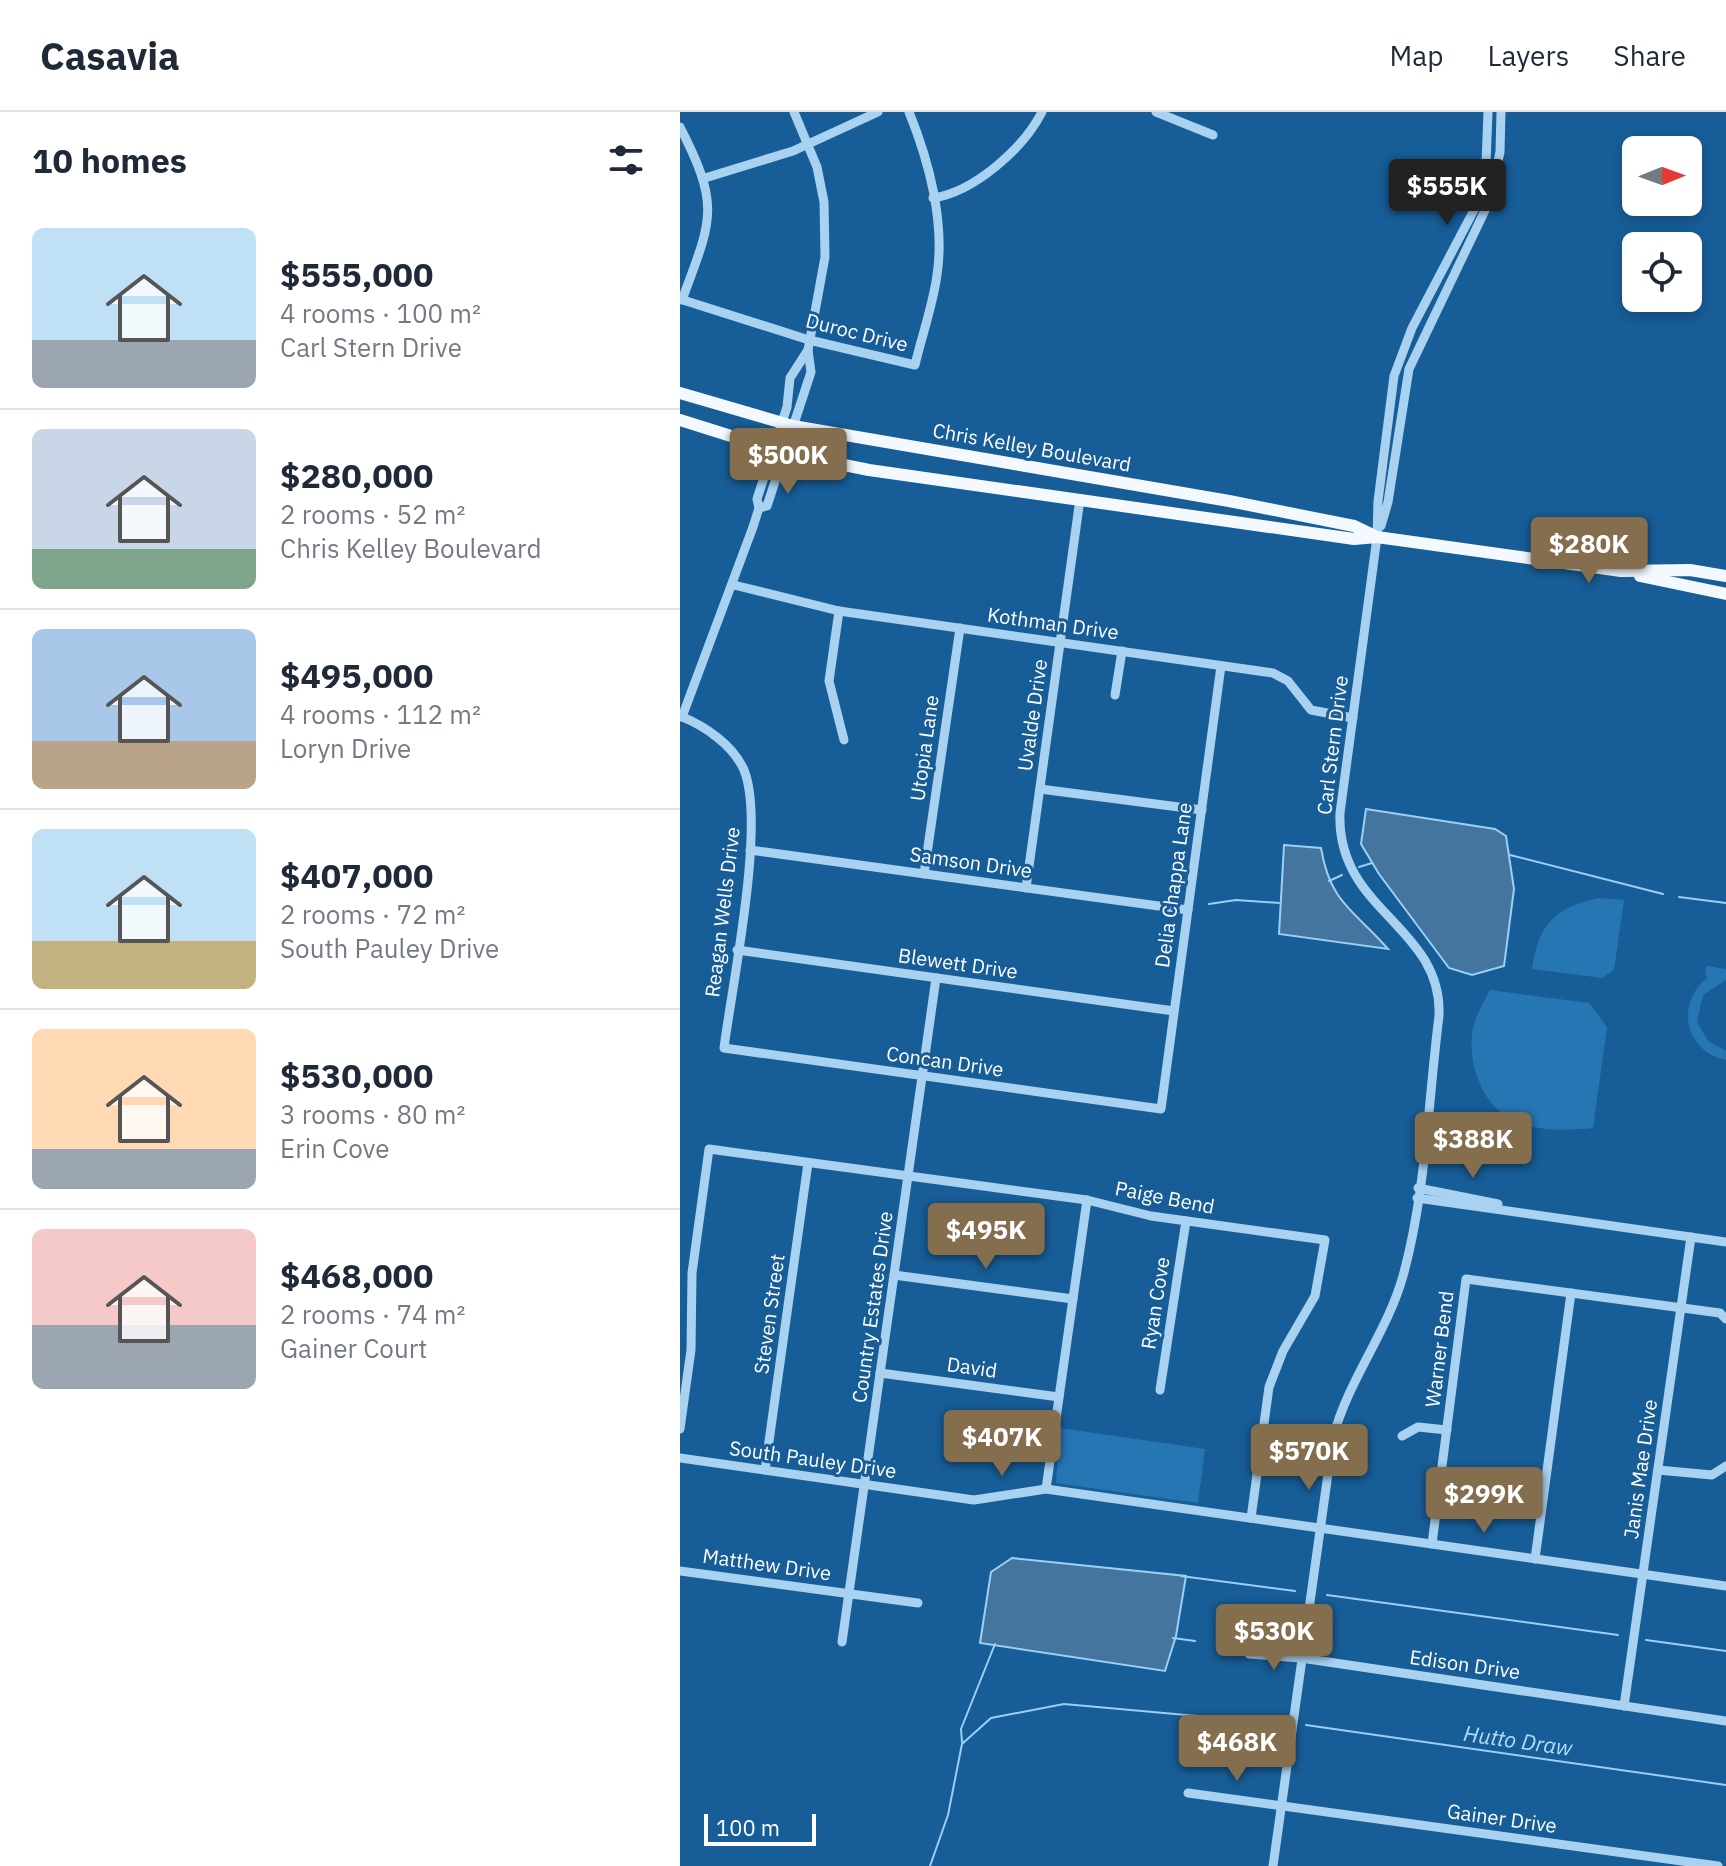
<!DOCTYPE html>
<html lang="en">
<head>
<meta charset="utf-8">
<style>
	body { margin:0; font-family:"IBM Plex Sans",sans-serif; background:#f2f2f3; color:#1f2937; height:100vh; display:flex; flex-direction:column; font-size:30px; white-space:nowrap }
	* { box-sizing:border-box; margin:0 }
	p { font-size:26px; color:#747a83 }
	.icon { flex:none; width:44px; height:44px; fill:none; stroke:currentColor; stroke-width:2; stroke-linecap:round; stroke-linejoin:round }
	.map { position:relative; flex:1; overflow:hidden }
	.details { display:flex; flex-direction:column; background:#fff; width:680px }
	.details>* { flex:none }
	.needle { width:52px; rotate:89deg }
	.tools { position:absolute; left:942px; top:24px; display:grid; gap:16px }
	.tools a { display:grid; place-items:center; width:80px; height:80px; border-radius:12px; background:#fff; box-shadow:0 4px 12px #0003; font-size:40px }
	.scale { position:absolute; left:24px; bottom:20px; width:112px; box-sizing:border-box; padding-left:8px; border:4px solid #fff; border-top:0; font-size:22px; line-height:28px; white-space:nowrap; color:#fff; -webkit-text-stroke:6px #175d97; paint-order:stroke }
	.price { position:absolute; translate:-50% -68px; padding:0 18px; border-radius:8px; background:#846e4e; color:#fff; font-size:26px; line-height:52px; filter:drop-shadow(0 2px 4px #0008) }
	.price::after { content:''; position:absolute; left:50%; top:48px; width:24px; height:18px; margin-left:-12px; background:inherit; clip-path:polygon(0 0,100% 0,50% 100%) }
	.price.on { background:#222; color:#fff }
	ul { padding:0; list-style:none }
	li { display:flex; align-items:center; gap:24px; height:200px; padding:0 32px }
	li+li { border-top:2px solid #e0e1e3 }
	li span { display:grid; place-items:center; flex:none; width:224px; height:160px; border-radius:12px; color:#555 }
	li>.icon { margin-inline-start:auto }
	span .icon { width:96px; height:96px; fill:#fffc; stroke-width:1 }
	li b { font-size:34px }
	h2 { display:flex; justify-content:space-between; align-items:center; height:96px; padding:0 32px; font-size:34px }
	header { display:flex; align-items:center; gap:48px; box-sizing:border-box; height:112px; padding:0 40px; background:#fff; border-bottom:2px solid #e0e1e3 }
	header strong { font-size:38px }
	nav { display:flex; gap:44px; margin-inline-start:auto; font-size:28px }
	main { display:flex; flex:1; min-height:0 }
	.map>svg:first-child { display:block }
	.green { fill:#2676b4 }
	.water { fill:#44759e; stroke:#9ccff4; stroke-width:2 }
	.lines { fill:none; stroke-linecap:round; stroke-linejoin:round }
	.stream { stroke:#9ccff4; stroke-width:2 }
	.minor { stroke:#a9d2f1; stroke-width:9 }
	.major { stroke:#f3f9ff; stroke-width:12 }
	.labels { text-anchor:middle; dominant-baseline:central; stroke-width:6; stroke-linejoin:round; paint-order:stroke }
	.street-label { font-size:20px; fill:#fff; stroke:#175d97 }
	.water-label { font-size:22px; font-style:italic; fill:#b5dbf8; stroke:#175d97 }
</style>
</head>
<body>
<header>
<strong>Casavia</strong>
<nav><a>Map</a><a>Layers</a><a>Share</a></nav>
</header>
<main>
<section class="details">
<h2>10 homes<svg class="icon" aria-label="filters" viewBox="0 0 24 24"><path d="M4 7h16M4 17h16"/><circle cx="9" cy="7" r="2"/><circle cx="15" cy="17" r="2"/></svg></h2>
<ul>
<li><span style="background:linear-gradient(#bfe0f5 70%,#9aa5b1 0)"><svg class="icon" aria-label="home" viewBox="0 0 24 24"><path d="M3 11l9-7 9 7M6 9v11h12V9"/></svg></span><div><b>$555,000</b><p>4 rooms · 100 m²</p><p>Carl Stern Drive</p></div></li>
<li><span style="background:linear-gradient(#c9d6e8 75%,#7fa58c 0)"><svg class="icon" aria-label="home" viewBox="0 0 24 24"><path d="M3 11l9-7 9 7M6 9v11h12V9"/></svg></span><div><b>$280,000</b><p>2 rooms · 52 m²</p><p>Chris Kelley Boulevard</p></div></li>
<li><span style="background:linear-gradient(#a9c7e8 70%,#b9a48a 0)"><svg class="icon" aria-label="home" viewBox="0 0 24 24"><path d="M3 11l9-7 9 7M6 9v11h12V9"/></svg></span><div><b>$495,000</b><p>4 rooms · 112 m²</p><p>Loryn Drive</p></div></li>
<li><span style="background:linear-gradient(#bfe0f5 70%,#c2b280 0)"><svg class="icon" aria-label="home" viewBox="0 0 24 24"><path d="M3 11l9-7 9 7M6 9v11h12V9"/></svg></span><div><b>$407,000</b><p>2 rooms · 72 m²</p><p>South Pauley Drive</p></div></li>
<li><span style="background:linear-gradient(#ffd9b3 75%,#9aa5b1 0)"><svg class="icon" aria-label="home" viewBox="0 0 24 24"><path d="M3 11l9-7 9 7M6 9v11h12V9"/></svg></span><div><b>$530,000</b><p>3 rooms · 80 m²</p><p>Erin Cove</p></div></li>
<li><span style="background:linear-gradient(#f6c9c9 60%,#9aa5b1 0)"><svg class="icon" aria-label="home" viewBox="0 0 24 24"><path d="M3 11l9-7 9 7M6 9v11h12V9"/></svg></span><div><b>$468,000</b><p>2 rooms · 74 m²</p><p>Gainer Court</p></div></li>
</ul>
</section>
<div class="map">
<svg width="1046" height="1754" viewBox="0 0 1046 1754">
	<rect width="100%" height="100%" fill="#175d97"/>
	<g class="green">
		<path d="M919,786L944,788L934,858L922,866L852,857C858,813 875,795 919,786Z"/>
		<path d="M1026,854L1046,857V868L1023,883L1017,910L1028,929L1046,939V948C1004,939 995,891 1028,865L1025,864Z"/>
		<path d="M810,878L909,891L927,915L913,1016C864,1021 817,1018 798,967C792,952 789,928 794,912C797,900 805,889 810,878Z"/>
		<path d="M380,1316L525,1337L518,1391L376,1371Z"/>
	</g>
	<g class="water">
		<path d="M686,697L815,717L826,724L834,777L824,854L792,863L769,856L699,762L681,732Z"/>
		<path d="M604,733L641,736C650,791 674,798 708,837L599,822Z"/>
		<path d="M332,1446L506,1464L496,1524L485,1559L300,1531L311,1460Z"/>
	</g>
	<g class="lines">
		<g class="stream">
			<path d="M830,743L983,782"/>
			<path d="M679,755L692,751"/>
			<path d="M649,769L662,763"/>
			<path d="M999,785L1046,791"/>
			<path d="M529,792L556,788L599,791"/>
			<path d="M501,1464L615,1479"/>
			<path d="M647,1483L938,1523"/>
			<path d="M493,1526L515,1529"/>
			<path d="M966,1528L1046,1539"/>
			<path d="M626,1613L1046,1673"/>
			<path d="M282,1630L281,1617L315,1532"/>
			<path d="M250,1754L268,1703L282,1632L311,1606L384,1592L596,1611"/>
		</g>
		<g class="minor">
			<path d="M476,0L533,23"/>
			<path d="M0,15C41,95 32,107 2,188"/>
			<path d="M25,66L113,39L198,0"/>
			<path d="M253,86C294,80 343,37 362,0"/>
			<path d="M0,187L129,228L235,253C242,223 253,193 257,163C265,110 249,49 229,0"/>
			<path d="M79,396L87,394L131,260L128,238L145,145L144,90L137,55L114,0"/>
			<path d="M701,414L708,390L729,257L809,90L820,40L821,0"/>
			<path d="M54,473L159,499L593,561L608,569L631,598L673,606"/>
			<path d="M159,499L149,569L164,628"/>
			<path d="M435,583L442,539"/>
			<path d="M0,604C25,614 53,633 64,658C86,712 52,873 44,936L481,997L541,554"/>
			<path d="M2,605L73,415L79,396L77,387L107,295L110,266L128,238"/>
			<path d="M360,677L522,698"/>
			<path d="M70,738L508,798"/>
			<path d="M244,762L280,516"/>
			<path d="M346,776L400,387"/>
			<path d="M57,838L494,899"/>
			<path d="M738,1076L818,1092"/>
			<path d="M737,1086L1046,1130"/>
			<path d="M214,1163L393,1187"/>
			<path d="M200,1261L379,1285"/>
			<path d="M480,1278L506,1109"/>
			<path d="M0,1317L11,1238L12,1161L29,1037L407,1088L471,1104L645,1128L635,1184L603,1239L589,1275L571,1406"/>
			<path d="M722,1324L738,1315L767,1318"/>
			<path d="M0,1346L294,1388L366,1377L1046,1474"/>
			<path d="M85,1358L128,1051"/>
			<path d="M978,1358L1032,1363L1046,1354"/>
			<path d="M366,1377L407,1088"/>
			<path d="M752,1432L786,1167L1040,1201L1046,1207"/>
			<path d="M855,1447L891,1181"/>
			<path d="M0,1459L238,1491"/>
			<path d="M162,1530L256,866"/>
			<path d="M569,1542L621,1546L1046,1609"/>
			<path d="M944,1594L1011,1125"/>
			<path d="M508,1681L1038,1754"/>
			<path d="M593,1754L653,1326C668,1268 707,1221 723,1164C746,1081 748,990 759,904C763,814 656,799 660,701L697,425L698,389L714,264L732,216L794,98L806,51L808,0"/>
		</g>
		<g class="major">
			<path d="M0,281L113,314L549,389L674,414L697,425"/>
			<path d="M0,308L105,341L189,358L674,427L697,425L941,459L1010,458L1046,464"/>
			<path d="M960,464L1046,482"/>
		</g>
	</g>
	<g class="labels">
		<g class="street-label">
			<text transform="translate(177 220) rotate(14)">Duroc Drive</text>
			<text transform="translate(352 335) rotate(10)">Chris Kelley Boulevard</text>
			<text transform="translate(373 511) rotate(8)">Kothman Drive</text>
			<text transform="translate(352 603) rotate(-82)">Uvalde Drive</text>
			<text transform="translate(652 633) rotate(-83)">Carl Stern Drive</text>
			<text transform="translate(244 636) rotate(-82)">Utopia Lane</text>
			<text transform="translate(291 750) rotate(8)">Samson Drive</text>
			<text transform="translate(493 773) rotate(-82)">Delia Chappa Lane</text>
			<text transform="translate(42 800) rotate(-83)">Reagan Wells Drive</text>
			<text transform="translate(278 851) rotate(8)">Blewett Drive</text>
			<text transform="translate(265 949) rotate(8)">Concan Drive</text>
			<text transform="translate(485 1085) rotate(11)">Paige Bend</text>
			<text transform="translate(475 1191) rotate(-81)">Ryan Cove</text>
			<text transform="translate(192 1195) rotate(-82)">Country Estates Drive</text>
			<text transform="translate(89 1202) rotate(-82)">Steven Street</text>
			<text transform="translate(759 1237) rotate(-83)">Warner Bend</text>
			<text transform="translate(292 1255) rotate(8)">David</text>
			<text transform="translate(133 1347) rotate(8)">South Pauley Drive</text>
			<text transform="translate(960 1357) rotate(-82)">Janis Mae Drive</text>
			<text transform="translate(87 1452) rotate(8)">Matthew Drive</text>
			<text transform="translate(785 1552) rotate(8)">Edison Drive</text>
			<text transform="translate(822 1706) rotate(8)">Gainer Drive</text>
		</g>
		<g class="water-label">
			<text transform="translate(838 1628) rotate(8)">Hutto Draw</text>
		</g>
	</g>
</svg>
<div class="tools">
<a><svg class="needle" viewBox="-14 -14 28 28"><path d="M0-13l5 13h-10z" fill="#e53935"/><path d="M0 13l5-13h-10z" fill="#747a83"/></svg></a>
<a><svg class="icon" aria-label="locate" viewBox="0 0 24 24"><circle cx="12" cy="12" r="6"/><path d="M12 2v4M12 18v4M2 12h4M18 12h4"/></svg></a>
</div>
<div class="scale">100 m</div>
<b class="price on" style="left:767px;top:115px">$555K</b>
<b class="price" style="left:108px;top:384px">$500K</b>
<b class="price" style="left:909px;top:473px">$280K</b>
<b class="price" style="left:793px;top:1068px">$388K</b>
<b class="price" style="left:306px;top:1159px">$495K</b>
<b class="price" style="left:322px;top:1366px">$407K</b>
<b class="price" style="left:629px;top:1380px">$570K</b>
<b class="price" style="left:804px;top:1423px">$299K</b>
<b class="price" style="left:594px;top:1560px">$530K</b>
<b class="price" style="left:557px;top:1671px">$468K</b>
</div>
</main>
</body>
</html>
